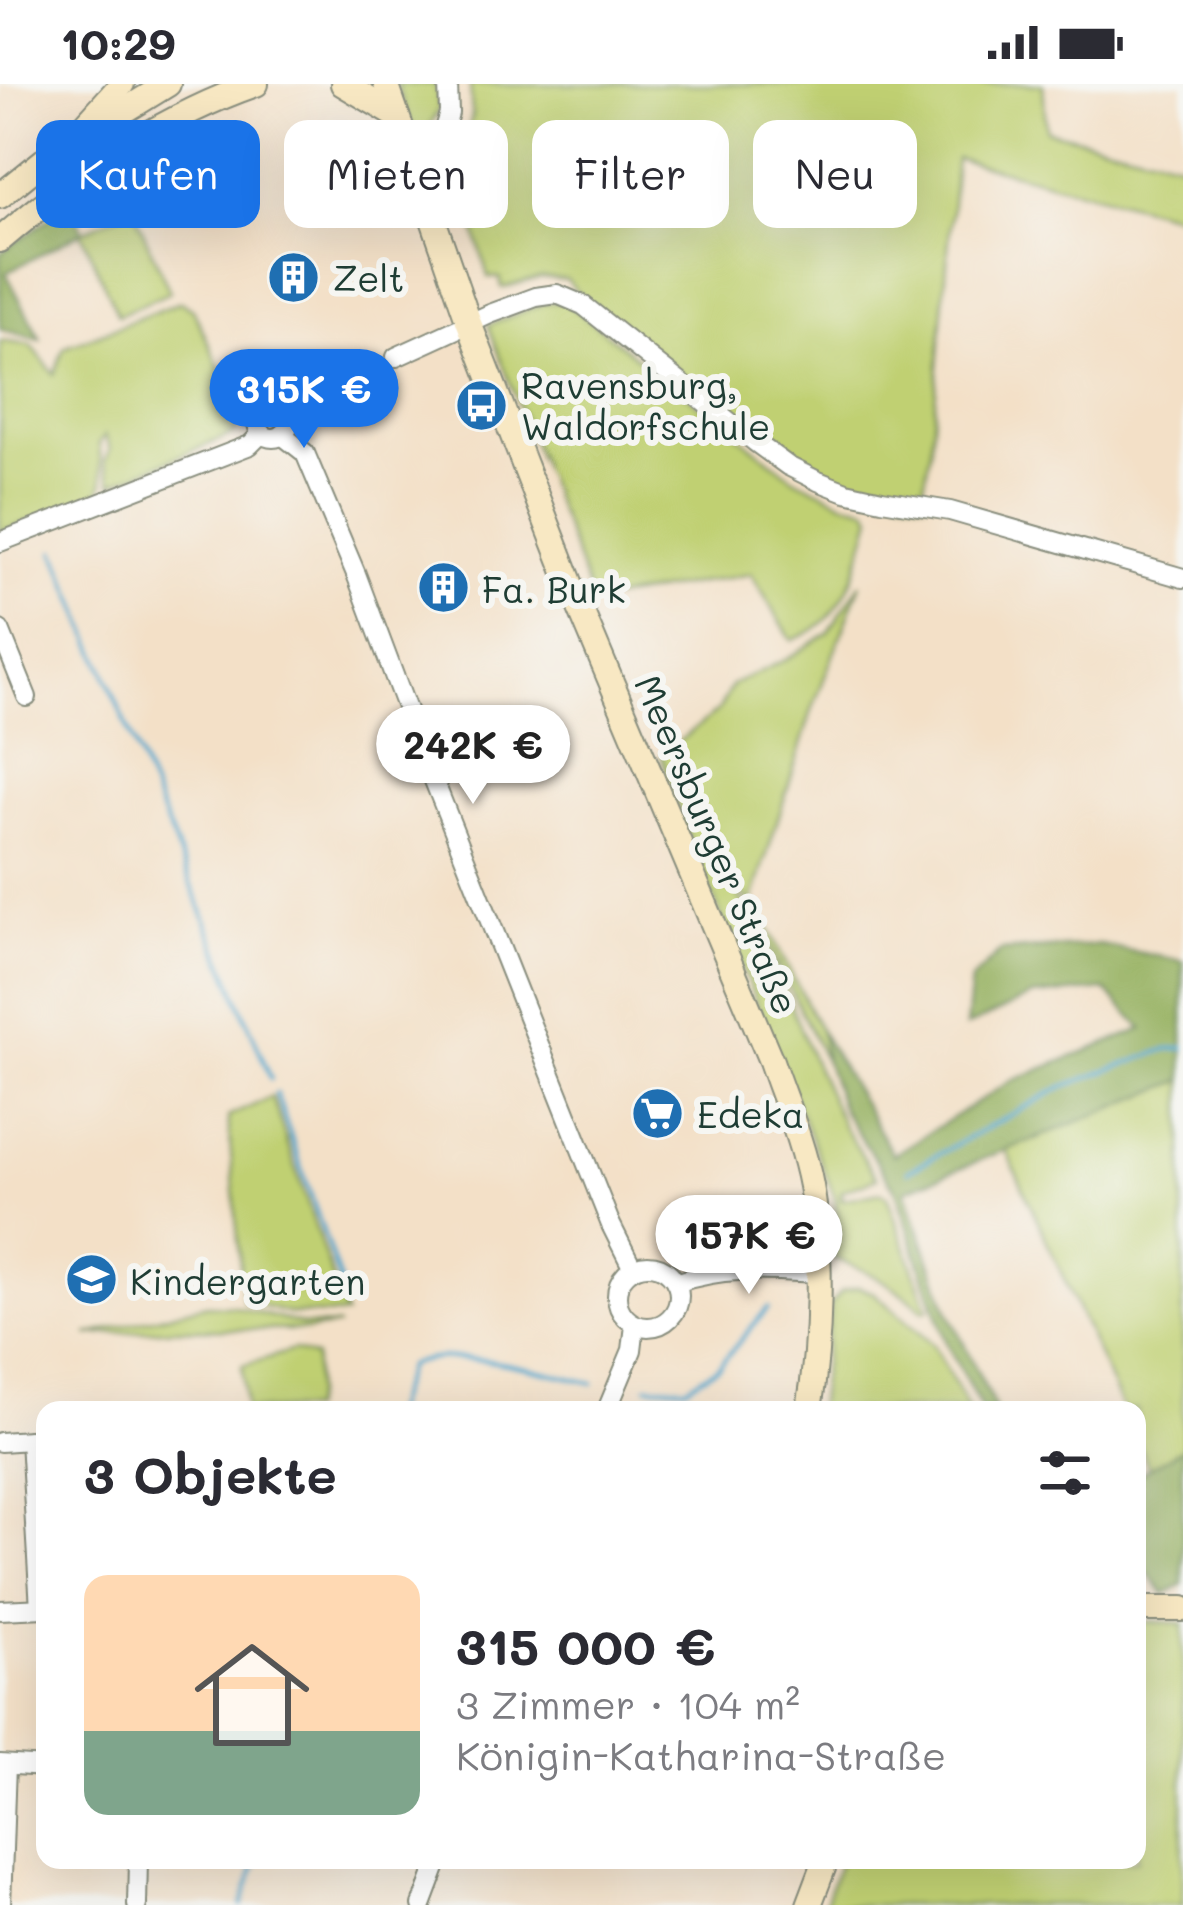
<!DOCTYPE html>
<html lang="de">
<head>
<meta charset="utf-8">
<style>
	body { margin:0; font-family:Mali,sans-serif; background:#f7f7f7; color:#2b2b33; height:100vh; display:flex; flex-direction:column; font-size:45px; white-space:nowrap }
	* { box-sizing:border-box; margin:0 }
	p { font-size:39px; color:#7c7c81 }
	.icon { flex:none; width:66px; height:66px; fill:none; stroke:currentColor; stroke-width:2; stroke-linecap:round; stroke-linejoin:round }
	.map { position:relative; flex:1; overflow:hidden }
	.panel { position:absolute; left:36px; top:1317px; width:1110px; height:468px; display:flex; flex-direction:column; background:#fff; border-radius:24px; box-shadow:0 12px 48px #0002 }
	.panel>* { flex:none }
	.banner { position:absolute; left:36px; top:36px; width:1113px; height:108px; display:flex; gap:24px }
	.price { position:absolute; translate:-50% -102px; padding:0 27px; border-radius:42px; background:#fff; color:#222; font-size:39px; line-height:78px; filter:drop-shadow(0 3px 6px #0008) }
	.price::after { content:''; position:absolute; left:50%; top:72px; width:36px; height:27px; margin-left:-18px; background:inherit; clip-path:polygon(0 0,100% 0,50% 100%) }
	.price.selected { background:#1a73e8; color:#fff }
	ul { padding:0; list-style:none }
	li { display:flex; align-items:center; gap:36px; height:300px; padding:0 48px }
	li span { display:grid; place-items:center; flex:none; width:336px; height:240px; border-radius:24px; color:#555 }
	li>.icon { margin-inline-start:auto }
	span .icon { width:144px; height:144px; fill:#fffc; stroke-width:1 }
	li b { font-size:51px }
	h2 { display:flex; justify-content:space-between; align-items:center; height:144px; padding:0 48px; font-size:51px }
	.chip { padding:0 42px; border-radius:24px; background:#fff; box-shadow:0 12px 48px #0002; font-size:42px; line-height:108px }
	.chip.selected { background:#1a73e8; color:#fff }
	.status { display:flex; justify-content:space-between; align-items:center; height:84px; padding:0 60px; background:#fff; direction:ltr }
	.status svg { height:33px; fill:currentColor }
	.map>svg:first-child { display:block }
	.green { fill:#c0d072; stroke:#708653; stroke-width:3 }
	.forest { fill:#98b264; stroke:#5c784c; stroke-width:3 }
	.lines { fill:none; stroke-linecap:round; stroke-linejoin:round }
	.stream { stroke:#4da5ca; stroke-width:4.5 }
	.street-casing { stroke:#898e7e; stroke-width:22 }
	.secondary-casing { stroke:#898e7e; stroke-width:28 }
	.street { stroke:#fff; stroke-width:18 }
	.secondary { stroke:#f8e8c3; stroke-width:24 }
	.labels { text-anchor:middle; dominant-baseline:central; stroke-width:12; stroke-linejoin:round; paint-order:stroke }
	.poi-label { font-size:36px; fill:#1f3d34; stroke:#f6f6f2; text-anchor:start }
	.street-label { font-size:36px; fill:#1f3d34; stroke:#f6f6f2 }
</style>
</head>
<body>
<div class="status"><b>10:29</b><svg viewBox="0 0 49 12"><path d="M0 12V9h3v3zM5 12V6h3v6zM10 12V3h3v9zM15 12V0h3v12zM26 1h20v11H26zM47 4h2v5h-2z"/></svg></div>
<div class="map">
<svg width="1183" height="1821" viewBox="0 0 1183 1821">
	<rect width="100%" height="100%" fill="#f6f6f2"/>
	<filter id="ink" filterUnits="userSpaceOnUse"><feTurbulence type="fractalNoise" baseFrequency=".00833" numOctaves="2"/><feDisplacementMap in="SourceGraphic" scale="24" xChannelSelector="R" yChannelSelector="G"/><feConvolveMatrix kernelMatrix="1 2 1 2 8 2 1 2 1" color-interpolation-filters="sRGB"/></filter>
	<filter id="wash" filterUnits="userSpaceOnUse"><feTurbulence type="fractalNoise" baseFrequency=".004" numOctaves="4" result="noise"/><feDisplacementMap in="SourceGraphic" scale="48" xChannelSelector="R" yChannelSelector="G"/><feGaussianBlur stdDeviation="2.7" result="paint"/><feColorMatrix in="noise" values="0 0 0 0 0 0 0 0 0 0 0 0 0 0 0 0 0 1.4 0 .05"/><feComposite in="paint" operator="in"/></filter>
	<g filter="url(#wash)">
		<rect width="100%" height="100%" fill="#f3e0c7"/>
		<g class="green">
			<path d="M396,0H436L439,25L420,62Z"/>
			<path d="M470,0H1043L1046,46L1183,79V133L956,74L931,364L922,412L925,418L848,401L802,383L585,216L567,196L542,193L502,204L500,194L488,193L458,84L472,32Z"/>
			<path d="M133,125L170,208L118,231L81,148Z"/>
			<path d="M564,217L792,393L844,418L868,424L872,432C858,481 846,539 792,556L751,490L593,518L488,241L544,219Z"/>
			<path d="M180,218L193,225L242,332L233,350L112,400L105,377L110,365L105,352L99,359L103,400L95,414L0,448V257L31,261L54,290L64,264Z"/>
			<path d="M861,499L812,626L753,815L821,948L826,979L745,811L737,808L778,889L812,974L843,1042L877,1094L841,1107V1116L881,1108L887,1112L928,1225L924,1227C897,1202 868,1186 833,1174V1153L838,1148L835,1114L685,743L661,671L719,626L732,601L787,575L828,549Z"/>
			<path d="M1183,996V1364L1149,1384L1137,1356V1326H1123L1006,1066Z"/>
			<path d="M272,1013L345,1231L291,1230L243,1217L228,1033Z"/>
			<path d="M858,1203L874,1209L933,1261L969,1326H817L831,1220L842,1207Z"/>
			<path d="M203,1221L232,1222L303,1241L339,1242L308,1246L174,1245L87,1251Z"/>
			<path d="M293,1266L315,1273L314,1310L309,1326H246L242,1282Z"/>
			<path d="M1164,1538L1183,1539V1821H824L840,1776H1137V1539Z"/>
		</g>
		<g class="forest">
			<path d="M71,119L83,147L6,189L41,256L0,245V169Z"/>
			<path d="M1100,861L1183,877V996L905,1106L949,1229L996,1326H982L946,1259L896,1107L842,1025L826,979L821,948L893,1071L1011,997L1143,945L1105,906L1032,912L966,943L971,896L1001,867Z"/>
			<path d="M1183,1364V1500L1164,1510L1137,1475V1391Z"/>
		</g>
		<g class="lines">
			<g class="stream">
				<path d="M55,467L271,995"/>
				<path d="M276,1009L347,1218"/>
				<path d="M908,1087L1062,1003L1167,965L1183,964"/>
				<path d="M648,1302L686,1303L718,1283L768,1224"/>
				<path d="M393,1326L407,1282C452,1260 544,1289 593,1299"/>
				<path d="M242,1821L257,1776"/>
			</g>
		</g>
	</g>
	<g filter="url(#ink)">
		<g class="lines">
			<defs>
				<g id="street">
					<path d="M424,110L449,29L448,0"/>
					<path d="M396,273L490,230L536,213L557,210L583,221L755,358L788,382L818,397L846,408L882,416L950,427L1183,494"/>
					<circle cx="273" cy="338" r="16"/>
					<path d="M282,351L305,369L356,490L425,674L611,1141L633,1185"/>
					<path d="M0,458L250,361L262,349"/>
					<path d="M0,546L27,613"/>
					<circle cx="648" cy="1212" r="31"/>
					<path d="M676,1199C722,1182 768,1186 817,1189"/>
					<path d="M607,1326L632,1266L635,1241"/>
					<path d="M30,1356L40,1524"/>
					<path d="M0,1358L45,1355"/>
					<path d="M0,1526L45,1524"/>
					<path d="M0,1680L45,1683"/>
					<path d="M1,1821L6,1681"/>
					<path d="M137,1821L138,1776"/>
					<path d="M422,1821L439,1776"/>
				</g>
				<g id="secondary">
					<path d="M343,0L397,32"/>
					<path d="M386,0L469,239L580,524L771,977C785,1018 803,1059 811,1102C823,1169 820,1259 809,1326"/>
					<path d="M85,48L98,43L168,0"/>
					<path d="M0,112L77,50L122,0"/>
					<path d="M0,156C76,91 161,33 256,0"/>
					<path d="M1137,1525H1183"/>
					<path d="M809,1821L826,1776"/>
				</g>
			</defs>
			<use href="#street" class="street-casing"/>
			<use href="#secondary" class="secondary-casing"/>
			<use href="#street" class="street"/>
			<use href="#secondary" class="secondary"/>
		</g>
	</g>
	<defs>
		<symbol id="building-disc" viewBox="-11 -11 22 22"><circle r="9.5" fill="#1f6fb2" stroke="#f6f6f2"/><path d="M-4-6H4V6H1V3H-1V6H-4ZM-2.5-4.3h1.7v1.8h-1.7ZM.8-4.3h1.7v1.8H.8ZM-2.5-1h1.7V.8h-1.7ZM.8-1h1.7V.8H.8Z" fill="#fff"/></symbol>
		<symbol id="bus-disc" viewBox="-11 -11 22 22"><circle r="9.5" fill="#1f6fb2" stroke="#f6f6f2"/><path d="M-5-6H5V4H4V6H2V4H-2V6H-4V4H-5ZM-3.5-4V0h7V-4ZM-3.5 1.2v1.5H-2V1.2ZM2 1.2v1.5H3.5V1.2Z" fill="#fff"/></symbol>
		<symbol id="supermarket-disc" viewBox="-11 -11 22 22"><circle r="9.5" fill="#1f6fb2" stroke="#f6f6f2"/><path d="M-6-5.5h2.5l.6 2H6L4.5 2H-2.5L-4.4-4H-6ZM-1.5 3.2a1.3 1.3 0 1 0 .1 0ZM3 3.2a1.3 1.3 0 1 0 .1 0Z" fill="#fff"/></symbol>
		<symbol id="school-disc" viewBox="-11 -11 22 22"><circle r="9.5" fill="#1f6fb2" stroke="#f6f6f2"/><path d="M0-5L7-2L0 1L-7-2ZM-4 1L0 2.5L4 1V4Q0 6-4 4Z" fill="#fff"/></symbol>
	</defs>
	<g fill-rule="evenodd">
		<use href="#building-disc" x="264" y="164" width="59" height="59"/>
		<use href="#bus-disc" x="452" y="292" width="59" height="59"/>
		<use href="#building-disc" x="414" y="474" width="59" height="59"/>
		<use href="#supermarket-disc" x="628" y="1000" width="59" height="59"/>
		<use href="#school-disc" x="62" y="1166" width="59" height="59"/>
	</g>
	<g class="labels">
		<g class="poi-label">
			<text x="333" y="193">Zelt</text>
			<text x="521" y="300">Ravensburg,<tspan x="521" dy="41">Waldorfschule</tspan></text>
			<text x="482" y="504">Fa. Burk</text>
			<text x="697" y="1029">Edeka</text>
			<text x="130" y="1196">Kindergarten</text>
		</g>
		<g class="street-label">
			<text transform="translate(718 760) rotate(67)">Meersburger Straße</text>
		</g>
	</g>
</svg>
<b class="price selected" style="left:304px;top:367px">315K €</b>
<b class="price" style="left:473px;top:723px">242K €</b>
<b class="price" style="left:749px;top:1213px">157K €</b>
<div class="banner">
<a class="chip selected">Kaufen</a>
<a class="chip">Mieten</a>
<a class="chip">Filter</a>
<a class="chip">Neu</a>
</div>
<section class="panel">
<h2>3 Objekte<svg class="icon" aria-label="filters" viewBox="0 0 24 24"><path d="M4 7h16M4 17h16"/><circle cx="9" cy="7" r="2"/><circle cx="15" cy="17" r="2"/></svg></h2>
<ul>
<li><span style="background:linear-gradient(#ffd9b3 65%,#7fa58c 0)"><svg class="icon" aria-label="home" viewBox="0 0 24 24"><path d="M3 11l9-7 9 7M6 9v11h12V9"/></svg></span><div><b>315 000 €</b><p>3 Zimmer · 104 m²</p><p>Königin-Katharina-Straße</p></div></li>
</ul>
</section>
</div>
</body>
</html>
